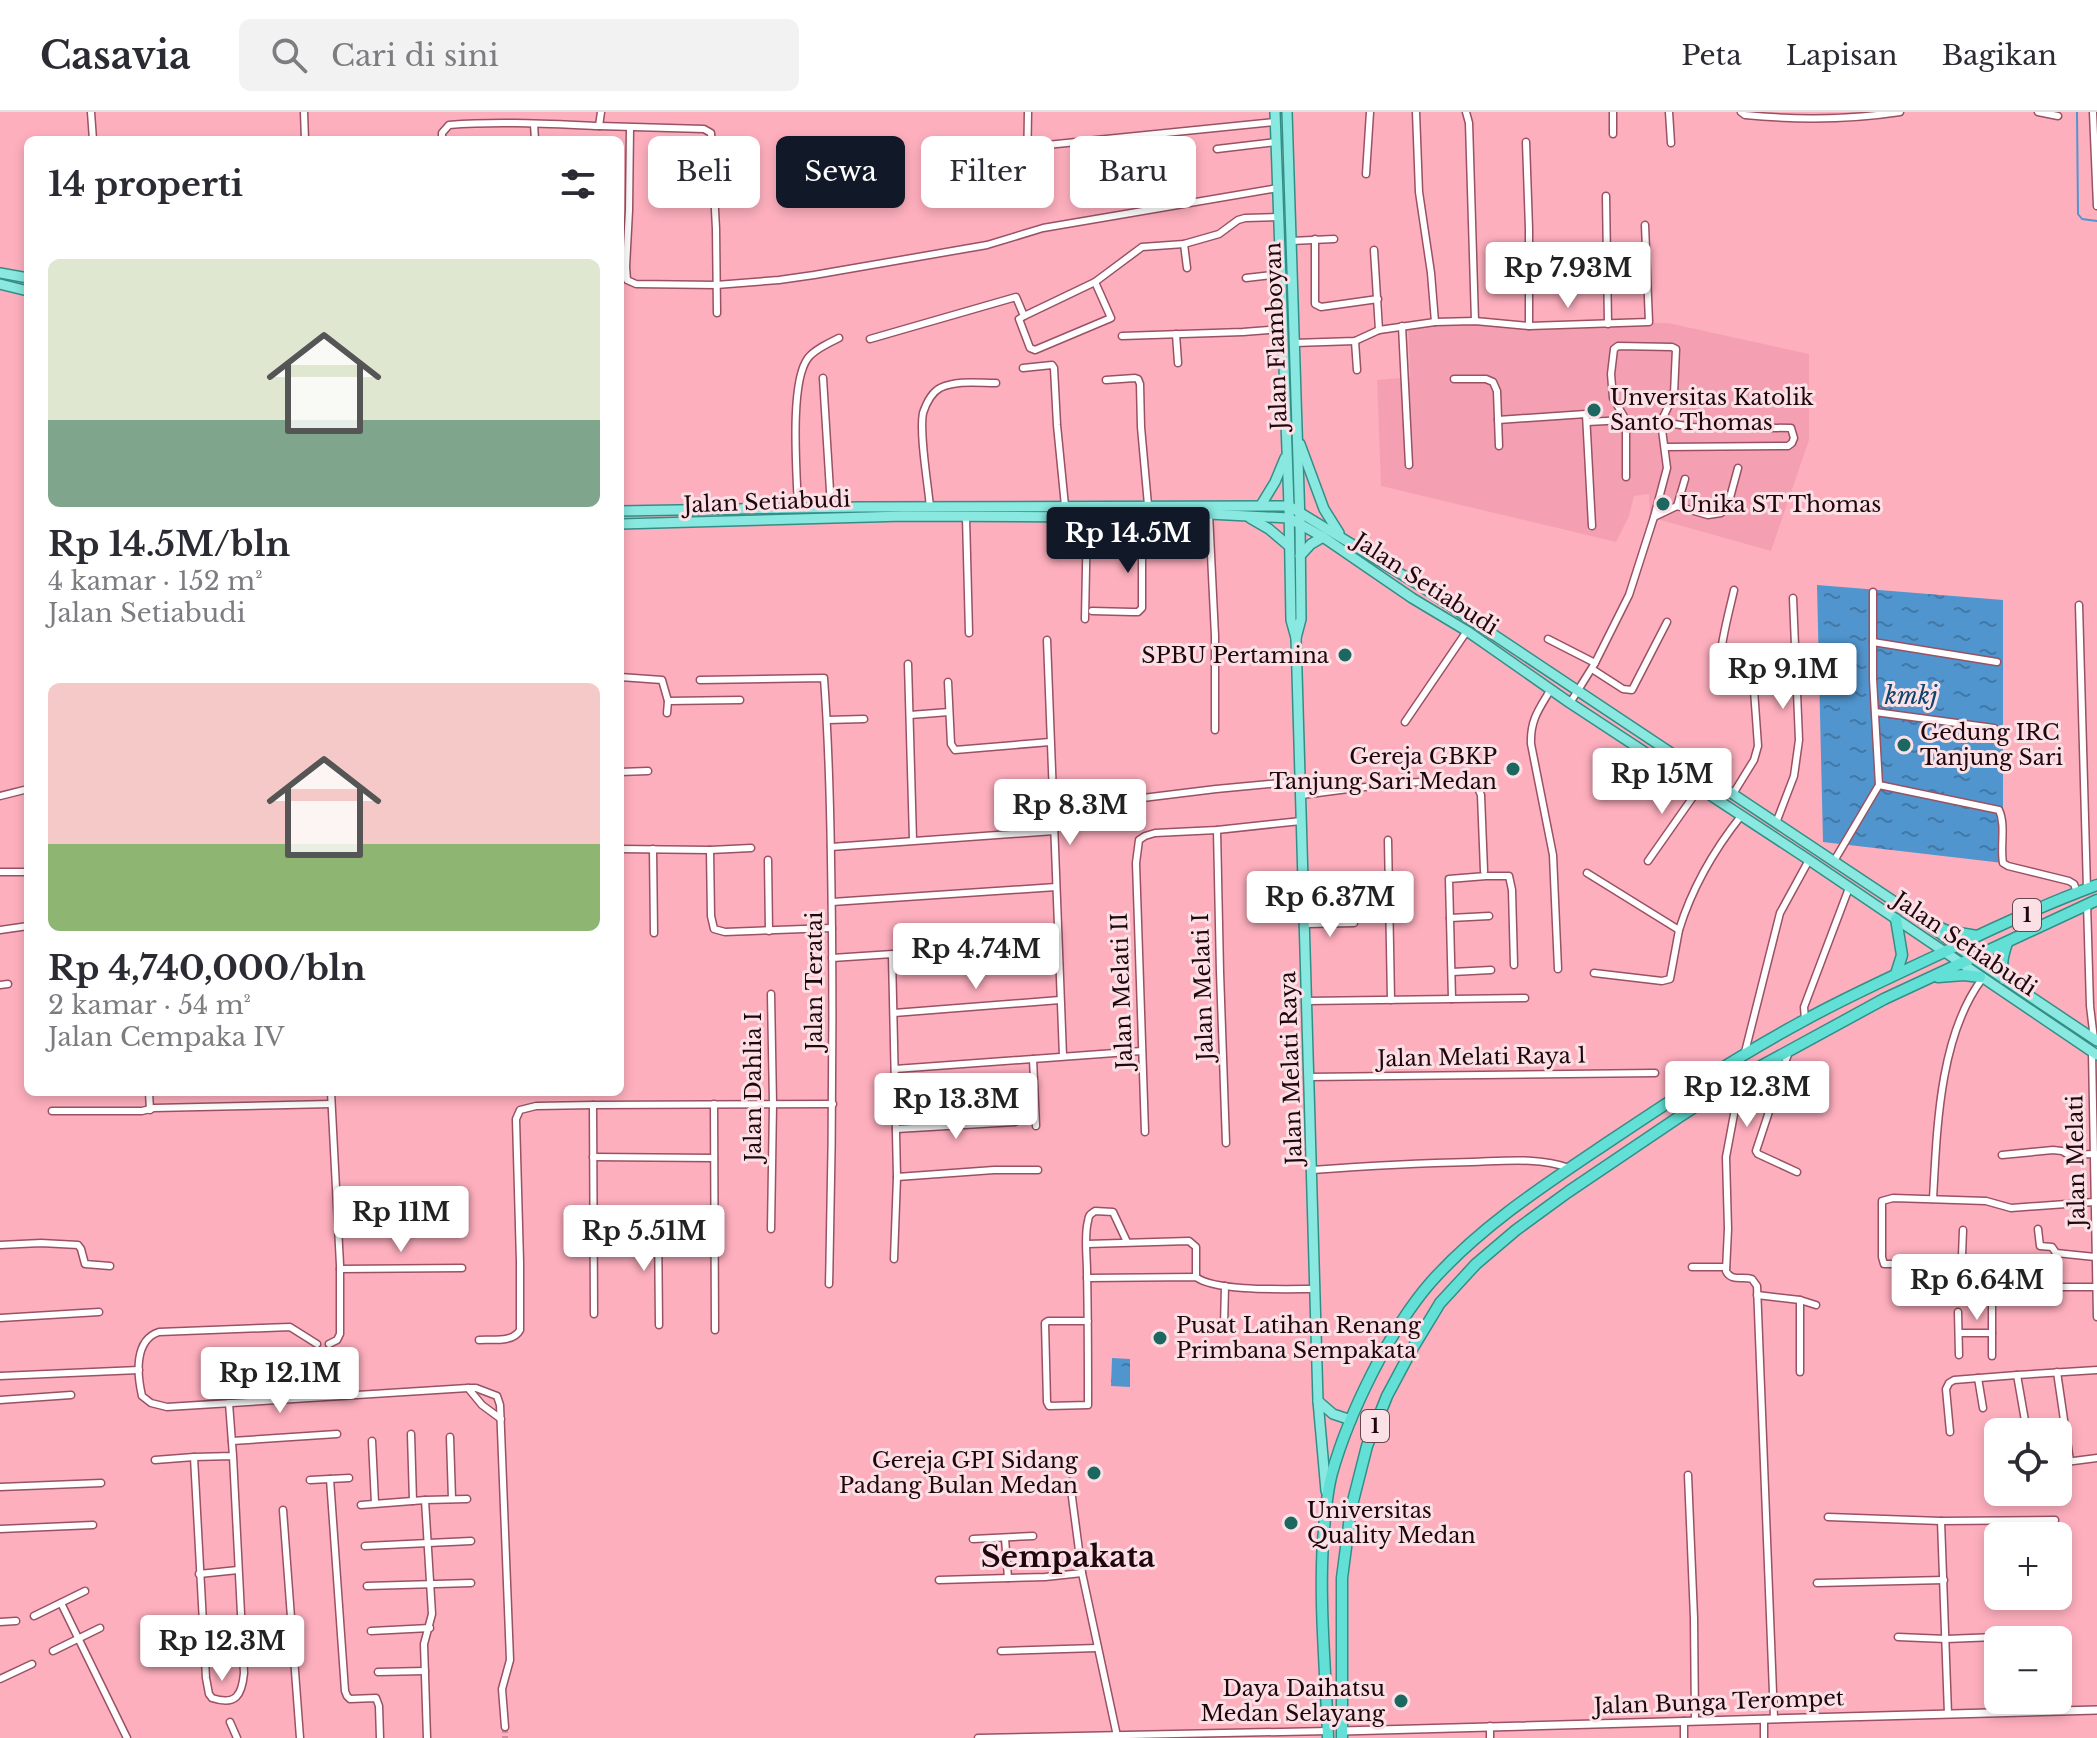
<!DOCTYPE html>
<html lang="id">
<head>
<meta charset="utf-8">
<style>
	body { margin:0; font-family:"Libre Baskerville",serif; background:#f2f2f3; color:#2b2b33; height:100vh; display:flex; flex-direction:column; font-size:30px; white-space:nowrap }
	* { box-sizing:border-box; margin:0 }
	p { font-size:26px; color:#7c7c81 }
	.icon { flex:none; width:44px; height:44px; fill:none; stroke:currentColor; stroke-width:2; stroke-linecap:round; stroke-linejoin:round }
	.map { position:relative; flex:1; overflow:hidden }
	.sheet { position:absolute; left:24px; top:24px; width:600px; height:960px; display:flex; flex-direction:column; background:#fff; border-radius:12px; box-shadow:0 4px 12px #0003 }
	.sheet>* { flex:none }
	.top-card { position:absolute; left:648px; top:24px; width:760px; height:72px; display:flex; gap:16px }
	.controls { position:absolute; left:1984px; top:1306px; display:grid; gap:16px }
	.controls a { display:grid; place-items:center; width:88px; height:88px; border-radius:12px; background:#fff; box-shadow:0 4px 12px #0003; font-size:40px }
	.price { position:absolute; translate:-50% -68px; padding:0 18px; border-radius:8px; background:#fff; color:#222; font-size:26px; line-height:52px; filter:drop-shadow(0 2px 4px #0008) }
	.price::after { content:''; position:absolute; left:50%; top:48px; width:24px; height:18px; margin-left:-12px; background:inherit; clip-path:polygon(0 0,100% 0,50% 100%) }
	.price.current { background:#111827; color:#fff }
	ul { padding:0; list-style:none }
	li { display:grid; align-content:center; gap:16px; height:424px; padding:0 24px }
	li span { display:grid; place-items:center; height:248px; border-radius:12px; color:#555 }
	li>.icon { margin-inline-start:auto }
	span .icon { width:144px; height:144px; fill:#fffc; stroke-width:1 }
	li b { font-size:34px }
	h2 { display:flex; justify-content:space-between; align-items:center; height:96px; padding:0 24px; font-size:34px }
	.tag { padding:0 28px; border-radius:12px; background:#fff; box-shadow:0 4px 12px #0003; font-size:28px; line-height:72px }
	.tag.current { background:#111827; color:#fff }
	header { display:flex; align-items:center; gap:48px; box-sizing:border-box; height:112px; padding:0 40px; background:#fff; border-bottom:2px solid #e1e1e2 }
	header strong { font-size:38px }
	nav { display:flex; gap:44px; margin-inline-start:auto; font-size:28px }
	.search { width:560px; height:72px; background:#f2f2f3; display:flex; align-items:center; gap:20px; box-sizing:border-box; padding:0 28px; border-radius:12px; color:#7c7c81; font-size:30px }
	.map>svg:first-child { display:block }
	.built { fill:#f5a0b2 }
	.water { fill:url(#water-ripples) }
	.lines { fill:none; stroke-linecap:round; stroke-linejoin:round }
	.stream { stroke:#5095ce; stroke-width:2 }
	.minor-tunnel { stroke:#d28d9b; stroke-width:6; stroke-dasharray:6 3; stroke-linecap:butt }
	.minor-casing { stroke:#985263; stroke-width:9 }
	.tertiary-casing { stroke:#985263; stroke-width:10 }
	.primary-casing { stroke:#328f88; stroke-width:12 }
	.trunk-casing { stroke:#328f88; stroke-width:13 }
	.minor { stroke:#fff; stroke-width:6 }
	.tertiary { stroke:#fff; stroke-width:7 }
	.primary { stroke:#89e8e0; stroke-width:9 }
	.trunk { stroke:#62e0d6; stroke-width:10 }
	.poi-dot { fill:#1c6760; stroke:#fbe1e6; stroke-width:3 }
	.labels { text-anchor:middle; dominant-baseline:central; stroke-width:6; stroke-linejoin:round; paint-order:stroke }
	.shield { fill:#fbe1e6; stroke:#62484e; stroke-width:2 }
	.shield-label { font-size:20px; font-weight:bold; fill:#20060d }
	.street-label { font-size:22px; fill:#20060d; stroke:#fbe1e6 }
	.poi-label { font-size:22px; fill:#20060d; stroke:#fbe1e6; text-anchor:start }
	.water-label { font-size:24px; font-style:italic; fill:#0f436a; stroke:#fbe1e6 }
	.district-label { font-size:30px; font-weight:bold; fill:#20060d; stroke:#fbe1e6 }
</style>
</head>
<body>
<header>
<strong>Casavia</strong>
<div class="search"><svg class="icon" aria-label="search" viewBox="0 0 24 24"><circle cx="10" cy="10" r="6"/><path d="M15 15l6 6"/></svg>Cari di sini</div>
<nav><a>Peta</a><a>Lapisan</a><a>Bagikan</a></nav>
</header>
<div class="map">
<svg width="2097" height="1626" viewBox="0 0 2097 1626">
	<defs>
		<pattern id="water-ripples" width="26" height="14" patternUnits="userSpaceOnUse" patternTransform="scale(2)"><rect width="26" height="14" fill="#5095ce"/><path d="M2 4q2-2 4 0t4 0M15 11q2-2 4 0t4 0" fill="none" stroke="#4278a6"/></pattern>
	</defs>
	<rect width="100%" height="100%" fill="#feafbe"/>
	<path class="built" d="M1408,210L1668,211L1809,242V328L1771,439L1650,405L1649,382L1634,384L1629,404L1616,430L1381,374L1377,268L1410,265Z"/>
	<g class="water">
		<path d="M1817,473L2003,488V751L1823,730Z"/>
		<path d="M1112,1246L1130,1247V1275L1111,1274Z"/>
	</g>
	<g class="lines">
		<path class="stream" d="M2077,0L2078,102L2082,107L2097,109"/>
		<path class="minor-tunnel" d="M505,1615V1626"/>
		<defs>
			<g id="minor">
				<path d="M91,0L93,28"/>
				<path d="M304,0L305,28"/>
				<path d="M1416,0L1419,80L1431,161L1435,210"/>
				<path d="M1466,0L1469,11L1475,209"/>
				<path d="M1669,0L1671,31"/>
				<path d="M1741,0L1745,3C1797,8 1848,8 1900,0"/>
				<path d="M2038,0L2058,4"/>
				<path d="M2093,0L2097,94"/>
				<path d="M534,12L535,28"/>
				<path d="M599,14L704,17L711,21L716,117L717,201"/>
				<path d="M630,16L629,98L626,155L627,168L636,172L716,173L779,168L814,163L987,133L1043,116L1278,76"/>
				<path d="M1613,22V0"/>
				<path d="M442,28V21L449,13C499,9 549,12 599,14L601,0"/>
				<path d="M1526,30L1529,117V214"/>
				<path d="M1027,35L1275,10"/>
				<path d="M1217,37L1276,30"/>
				<path d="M1027,59L1028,0"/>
				<path d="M1366,62L1370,0"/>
				<path d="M1606,84L1608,212"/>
				<path d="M1315,127V192L1321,195L1378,187"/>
				<path d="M1291,129L1334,127"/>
				<path d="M1184,132L1187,156"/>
				<path d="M1374,138L1379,218"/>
				<path d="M1246,166L1281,162"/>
				<path d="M1024,204L1019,207L1030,236L1035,238L1111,206L1095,170"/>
				<path d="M1402,214L1409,353"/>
				<path d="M1176,222L1178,251"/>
				<path d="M1122,224L1243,220L1283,217"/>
				<path d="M870,227L1016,185L1024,204L1095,170L1142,135L1184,132L1219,122L1238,108L1245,106L1279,105"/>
				<path d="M1355,229L1357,258"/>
				<path d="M1294,231L1355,229L1379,218L1435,210L1475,209L1529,214L1649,210L1645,113"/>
				<path d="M1023,256L1052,253L1054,256L1057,313L1065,394"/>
				<path d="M823,266L831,395"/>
				<path d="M1454,267H1486L1493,270L1497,279L1499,334"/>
				<path d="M1106,268L1135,266L1138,267L1140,272L1141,315L1148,393"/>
				<path d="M1498,308L1586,302L1592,414"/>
				<path d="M1626,365V308L1613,286L1611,262L1614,237L1618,234L1672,235L1676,237L1674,282L1661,310L1693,315L1791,316L1794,326L1792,331L1788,334L1665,335"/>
				<path d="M1677,394L1685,367"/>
				<path d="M930,395C928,372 919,322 923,301C926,292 931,281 940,276C957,268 978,271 996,271"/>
				<path d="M798,397C797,363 789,271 808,246C815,237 829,231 839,226"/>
				<path d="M1209,402L1215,524V618"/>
				<path d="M966,405L969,521"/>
				<path d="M1654,405L1677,394L1708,403L1721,401L1728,393L1738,356"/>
				<path d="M2079,493L2087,777"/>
				<path d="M1092,499L1132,500H1138L1142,496V404"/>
				<path d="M1085,507L1087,405"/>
				<path d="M1548,527L1595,551"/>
				<path d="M1047,528L1063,944"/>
				<path d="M1873,530L1997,550"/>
				<path d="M908,552L913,728"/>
				<path d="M1592,557L1623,577L1632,578L1667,510"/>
				<path d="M620,565L662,568L668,589L667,601"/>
				<path d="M700,568L824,566C830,650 831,735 832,820C833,937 832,1054 829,1172"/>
				<path d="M948,570L951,632L955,638L1050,630"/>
				<path d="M1551,577C1539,597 1530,608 1531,632L1553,743L1558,857"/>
				<path d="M668,589L740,588"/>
				<path d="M1570,591L1595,551L1629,483L1654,405L1667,356L1661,310L1626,308L1587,310"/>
				<path d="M1875,600L1994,616"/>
				<path d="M910,603L949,600"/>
				<path d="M827,608L864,607"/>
				<path d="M1405,610L1467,519"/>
				<path d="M620,660L648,659"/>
				<path d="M1879,673L1999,698C2006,713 2000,734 2003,751L2008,754L2069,769L2074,772L2077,780"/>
				<path d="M1733,682L1754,648L1758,634L1754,578C1745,571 1732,573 1724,567C1712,558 1731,493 1734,478"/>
				<path d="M1301,683C1341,678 1381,672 1421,670C1440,670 1459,668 1477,674L1481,683L1484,759"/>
				<path d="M0,684L28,677"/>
				<path d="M1053,697L1216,677L1301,669"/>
				<path d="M1776,711L1794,664L1799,628L1793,486"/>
				<path d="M1217,718L1220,860L1226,1031"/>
				<path d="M1388,728L1391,888"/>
				<path d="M831,735L1054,719"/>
				<path d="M620,737L710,738L751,736"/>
				<path d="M653,737L654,821"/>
				<path d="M710,738L711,804L714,817L725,820L832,816"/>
				<path d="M768,748L769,819"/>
				<path d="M1648,749L1700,675"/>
				<path d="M1834,749L1879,673L1873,567V480"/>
				<path d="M0,760H28"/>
				<path d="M1587,761L1679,818C1692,776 1714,738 1741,704"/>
				<path d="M832,790L1056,775"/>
				<path d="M2087,791L2090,894L2094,927"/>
				<path d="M1450,806L1489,804"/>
				<path d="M1305,812L1354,811"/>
				<path d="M0,818L28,814"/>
				<path d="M892,843L897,1065L894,1147"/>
				<path d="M832,846L1058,831"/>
				<path d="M1452,860L1491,858"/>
				<path d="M1594,861L1662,869L1670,867L1679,818"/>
				<path d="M0,873L8,872"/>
				<path d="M1452,887L1449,767L1486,764H1509L1512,778L1514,853"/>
				<path d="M1307,889L1525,886"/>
				<path d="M894,901L1060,888"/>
				<path d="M1805,908L1804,895L1849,776"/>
				<path d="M1789,939L1756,1039L1758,1042L1797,1060"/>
				<path d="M1745,940L1780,801L1809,748"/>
				<path d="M2092,940L2097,1205"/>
				<path d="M1033,947L1036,1014"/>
				<path d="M895,957L1142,939"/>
				<path d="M1309,965L1655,961"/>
				<path d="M1741,965L1726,1045L1728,1117L1726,1159C1731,1170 1743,1164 1752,1167L1757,1174L1774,1606"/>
				<path d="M149,980L150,998"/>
				<path d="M714,992L715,1218"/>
				<path d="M593,993L594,1202"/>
				<path d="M52,999H142L154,996L331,992"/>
				<path d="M896,1017L1015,1010"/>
				<path d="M1145,1020L1136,751L1139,728L1145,724L1155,721L1217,718L1301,709"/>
				<path d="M2002,1043L2053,1038L2062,1039L2069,1043L2095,1042"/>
				<path d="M593,1045L714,1046"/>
				<path d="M1312,1058C1365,1054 1418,1051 1472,1050C1504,1049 1539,1045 1569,1056"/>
				<path d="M897,1065L994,1058H1038"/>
				<path d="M1933,1087C1937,1017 1939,925 1982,867"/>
				<path d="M594,1109L714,1108"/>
				<path d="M658,1109L659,1213"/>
				<path d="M771,1117L773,992L771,882"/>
				<path d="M2038,1117L2040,1134L2052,1135L2056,1141L2095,1145"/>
				<path d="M1963,1118L1961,1170L1964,1175H2096"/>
				<path d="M1087,1132L1189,1129L1196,1135V1165"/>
				<path d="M0,1133L41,1131L78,1133L81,1137L85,1152L110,1154"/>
				<path d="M1936,1152H1884L1882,1145V1089L1893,1086L1986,1089L2011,1096L2094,1090"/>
				<path d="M1692,1155H1726"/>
				<path d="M340,1157L462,1156"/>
				<path d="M1087,1166L1196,1165C1215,1180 1289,1177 1315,1177"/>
				<path d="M1992,1176V1244"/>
				<path d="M1757,1183L1800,1188L1816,1193"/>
				<path d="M1800,1188V1260"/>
				<path d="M1958,1200L1959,1243"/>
				<path d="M0,1206L99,1200"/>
				<path d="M1088,1209H1048L1045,1211L1047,1290L1049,1294L1088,1293C1088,1249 1088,1204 1087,1160C1087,1144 1084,1124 1088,1109C1089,1102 1090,1103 1095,1099L1113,1100L1127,1130"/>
				<path d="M1224,1214L1225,1174"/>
				<path d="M1959,1221H1992"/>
				<path d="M479,1228C492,1227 513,1231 520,1218V1150L516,1007L520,998L536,994L593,993L833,992"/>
				<path d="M317,1232L290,1215L159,1220C134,1228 137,1262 142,1284L151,1291L167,1295L468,1276H476L497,1284L500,1293L510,1548L502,1577L505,1615"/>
				<path d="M329,1232L337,1228L340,1222V1153L331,980"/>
				<path d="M2057,1260L2070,1349"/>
				<path d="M2017,1263L2027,1320"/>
				<path d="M0,1264L139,1258"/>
				<path d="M1978,1266L1983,1296"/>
				<path d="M468,1276L482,1293L501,1307"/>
				<path d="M0,1288L71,1283"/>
				<path d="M229,1291L233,1344L244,1561C242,1583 236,1594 212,1586L209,1582L206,1566L194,1345L233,1344"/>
				<path d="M1950,1320L1946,1277L1949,1271L1954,1268L2017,1263L2097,1258"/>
				<path d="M411,1322L413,1389"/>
				<path d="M450,1325L452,1387"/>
				<path d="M232,1329L337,1322"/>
				<path d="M372,1329L375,1391"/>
				<path d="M155,1348L194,1345"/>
				<path d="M2058,1351L2097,1346"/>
				<path d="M1688,1363L1694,1506L1695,1609"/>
				<path d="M330,1367L345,1579L347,1584L350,1587L376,1586L379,1594L380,1626"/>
				<path d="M310,1368L349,1366"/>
				<path d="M1070,1370L1082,1461L1117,1624"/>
				<path d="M0,1375L101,1371"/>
				<path d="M361,1393L425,1388"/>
				<path d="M283,1398L300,1626"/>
				<path d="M1828,1405L1941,1409L2055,1408"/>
				<path d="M1941,1409L1948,1602"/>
				<path d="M0,1417L93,1413"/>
				<path d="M1005,1426L1008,1466"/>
				<path d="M973,1427L1033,1424"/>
				<path d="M365,1434L471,1429"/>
				<path d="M199,1462L238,1458"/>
				<path d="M939,1468L1045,1465L1082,1461"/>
				<path d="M1817,1471L1944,1468"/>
				<path d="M367,1474L471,1471"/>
				<path d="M61,1491L127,1626"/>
				<path d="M34,1504L85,1479"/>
				<path d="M0,1510L16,1509"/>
				<path d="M371,1519L430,1516"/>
				<path d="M1898,1525L1946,1527L2049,1523"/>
				<path d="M53,1539L100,1516"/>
				<path d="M1001,1539L1097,1536"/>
				<path d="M378,1560L425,1559"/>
				<path d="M0,1567L32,1552"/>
				<path d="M230,1610L237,1626"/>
				<path d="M1490,1614V1626"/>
				<path d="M427,1626L424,1532L432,1502L425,1388L467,1387"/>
				<path d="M978,1626L1328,1619"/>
				<path d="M1684,1626V1609"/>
				<path d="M1764,1626V1607"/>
			</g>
			<path id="tertiary" d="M1342,1619L2097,1598"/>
			<g id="primary">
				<path d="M1275,0L1289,394L1291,508L1296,526"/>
				<path d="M1287,0L1300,411L1301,507L1296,526L1318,1289L1326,1379"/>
				<path d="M0,161L28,166"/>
				<path d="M0,172L28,179"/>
				<path d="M1300,332L1324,397L1339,421"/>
				<path d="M1261,393L1275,370L1285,346"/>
				<path d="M620,399L859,395L1289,394L1419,473L1919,806L1973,846L2097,929"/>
				<path d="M1250,406L1269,417L1289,434"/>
				<path d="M620,412L904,404L1087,405L1209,402L1289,406L1323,425L1412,486L1467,519L1570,591L1809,748L2097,943"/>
				<path d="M1300,444L1311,432L1323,425"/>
				<path d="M1318,1289L1333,1302L1351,1308"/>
			</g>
			<g id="trunk">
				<path d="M1919,806L1947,819L1977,824"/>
				<path d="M1896,862L1902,843L1896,807"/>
				<path d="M1938,865L1964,863L1980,865"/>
				<path d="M2004,867C2000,854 2003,843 2007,831"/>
				<path d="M1328,1626C1326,1560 1319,1495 1323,1430C1325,1406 1326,1383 1332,1361C1349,1301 1390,1217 1431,1170C1482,1113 1546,1072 1610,1029C1673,987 1736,945 1803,909C1850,883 1898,862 1946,839C1995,815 2046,792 2097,773"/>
				<path d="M1342,1626V1466L1351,1397L1367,1334L1387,1284L1411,1239L1440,1191L1476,1152L1516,1118L1568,1080L1679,1005L1741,965L1884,887L2097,788"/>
			</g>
		</defs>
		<use href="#minor" class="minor-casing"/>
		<use href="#tertiary" class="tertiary-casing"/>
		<use href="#primary" class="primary-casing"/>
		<use href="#trunk" class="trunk-casing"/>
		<use href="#minor" class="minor"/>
		<use href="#tertiary" class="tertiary"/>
		<use href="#primary" class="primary"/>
		<use href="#trunk" class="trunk"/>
	</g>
	<g class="poi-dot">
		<circle cx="1594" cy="298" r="8"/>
		<circle cx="1663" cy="392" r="8"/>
		<circle cx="1345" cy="543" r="8"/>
		<circle cx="1904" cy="633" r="8"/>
		<circle cx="1513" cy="657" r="8"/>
		<circle cx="1160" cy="1226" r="8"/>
		<circle cx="1094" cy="1361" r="8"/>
		<circle cx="1291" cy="1411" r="8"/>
		<circle cx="1401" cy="1589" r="8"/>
	</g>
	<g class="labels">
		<g class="shield">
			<rect x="2013" y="787" width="28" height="32" rx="6"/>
			<rect x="1361" y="1298" width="28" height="32" rx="6"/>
		</g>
		<g class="shield-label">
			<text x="2027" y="803">1</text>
			<text x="1375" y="1314">1</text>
		</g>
		<g class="street-label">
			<text transform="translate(1276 224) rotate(-92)">Jalan Flamboyan</text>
			<text transform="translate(767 390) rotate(-2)">Jalan Setiabudi</text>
			<text transform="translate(1426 472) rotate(33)">Jalan Setiabudi</text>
			<text transform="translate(1965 832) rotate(34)">Jalan Setiabudi</text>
			<text transform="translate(814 869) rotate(-90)">Jalan Teratai</text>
			<text transform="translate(1203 875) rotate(-92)">Jalan Melati I</text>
			<text transform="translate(1122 879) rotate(-92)">Jalan Melati II</text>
			<text transform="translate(1482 945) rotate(-1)">Jalan Melati Raya 1</text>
			<text transform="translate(1291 956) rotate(-92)">Jalan Melati Raya</text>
			<text transform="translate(753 975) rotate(-90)">Jalan Dahlia I</text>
			<text transform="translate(2076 1049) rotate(-91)">Jalan Melati</text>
			<text transform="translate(1719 1590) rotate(-2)">Jalan Bunga Terompet</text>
		</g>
		<g class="poi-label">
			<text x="1610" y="285">Unversitas Katolik<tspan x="1610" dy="25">Santo Thomas</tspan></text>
			<text x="1679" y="392">Unika ST Thomas</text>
			<text x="1329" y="543" text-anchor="end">SPBU Pertamina</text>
			<text x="1920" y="620">Gedung IRC<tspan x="1920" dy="25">Tanjung Sari</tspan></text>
			<text x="1497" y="644" text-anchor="end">Gereja GBKP<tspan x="1497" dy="25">Tanjung Sari Medan</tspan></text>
			<text x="1176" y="1213">Pusat Latihan Renang<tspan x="1176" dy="25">Primbana Sempakata</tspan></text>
			<text x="1078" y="1348" text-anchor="end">Gereja GPI Sidang<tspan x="1078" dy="25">Padang Bulan Medan</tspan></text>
			<text x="1307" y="1398">Universitas<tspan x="1307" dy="25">Quality Medan</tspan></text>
			<text x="1385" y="1576" text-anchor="end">Daya Daihatsu<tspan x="1385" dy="25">Medan Selayang</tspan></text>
		</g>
		<g class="water-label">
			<text x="1911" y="583">kmkj</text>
		</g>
		<g class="district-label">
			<text x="1068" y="1444">Sempakata</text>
		</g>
	</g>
</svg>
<div class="controls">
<a><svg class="icon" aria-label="locate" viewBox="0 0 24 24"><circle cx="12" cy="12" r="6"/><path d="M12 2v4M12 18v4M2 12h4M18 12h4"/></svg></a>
<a>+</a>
<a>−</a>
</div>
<b class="price" style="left:1568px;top:198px">Rp 7.93M</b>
<b class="price current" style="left:1128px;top:463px">Rp 14.5M</b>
<b class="price" style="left:1783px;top:599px">Rp 9.1M</b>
<b class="price" style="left:1662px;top:704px">Rp 15M</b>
<b class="price" style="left:1070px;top:735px">Rp 8.3M</b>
<b class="price" style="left:1330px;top:827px">Rp 6.37M</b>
<b class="price" style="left:976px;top:879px">Rp 4.74M</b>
<b class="price" style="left:1747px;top:1017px">Rp 12.3M</b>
<b class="price" style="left:956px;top:1029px">Rp 13.3M</b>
<b class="price" style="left:401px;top:1142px">Rp 11M</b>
<b class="price" style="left:644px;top:1161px">Rp 5.51M</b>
<b class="price" style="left:1977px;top:1210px">Rp 6.64M</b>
<b class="price" style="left:280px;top:1303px">Rp 12.1M</b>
<b class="price" style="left:222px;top:1571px">Rp 12.3M</b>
<div class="top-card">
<a class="tag">Beli</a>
<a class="tag current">Sewa</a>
<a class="tag">Filter</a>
<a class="tag">Baru</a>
</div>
<section class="sheet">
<h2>14 properti<svg class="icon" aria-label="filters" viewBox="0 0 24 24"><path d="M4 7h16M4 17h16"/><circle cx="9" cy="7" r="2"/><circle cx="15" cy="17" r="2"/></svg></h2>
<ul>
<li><span style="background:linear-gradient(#dfe7d0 65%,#7fa58c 0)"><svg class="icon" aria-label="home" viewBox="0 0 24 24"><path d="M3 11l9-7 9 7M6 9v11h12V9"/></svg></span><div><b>Rp 14.5M/bln</b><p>4 kamar · 152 m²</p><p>Jalan Setiabudi</p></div></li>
<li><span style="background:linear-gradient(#f6c9c9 65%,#8fb573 0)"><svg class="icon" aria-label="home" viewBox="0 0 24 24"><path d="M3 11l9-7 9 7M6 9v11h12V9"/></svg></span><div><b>Rp 4,740,000/bln</b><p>2 kamar · 54 m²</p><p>Jalan Cempaka IV</p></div></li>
</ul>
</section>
</div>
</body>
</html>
